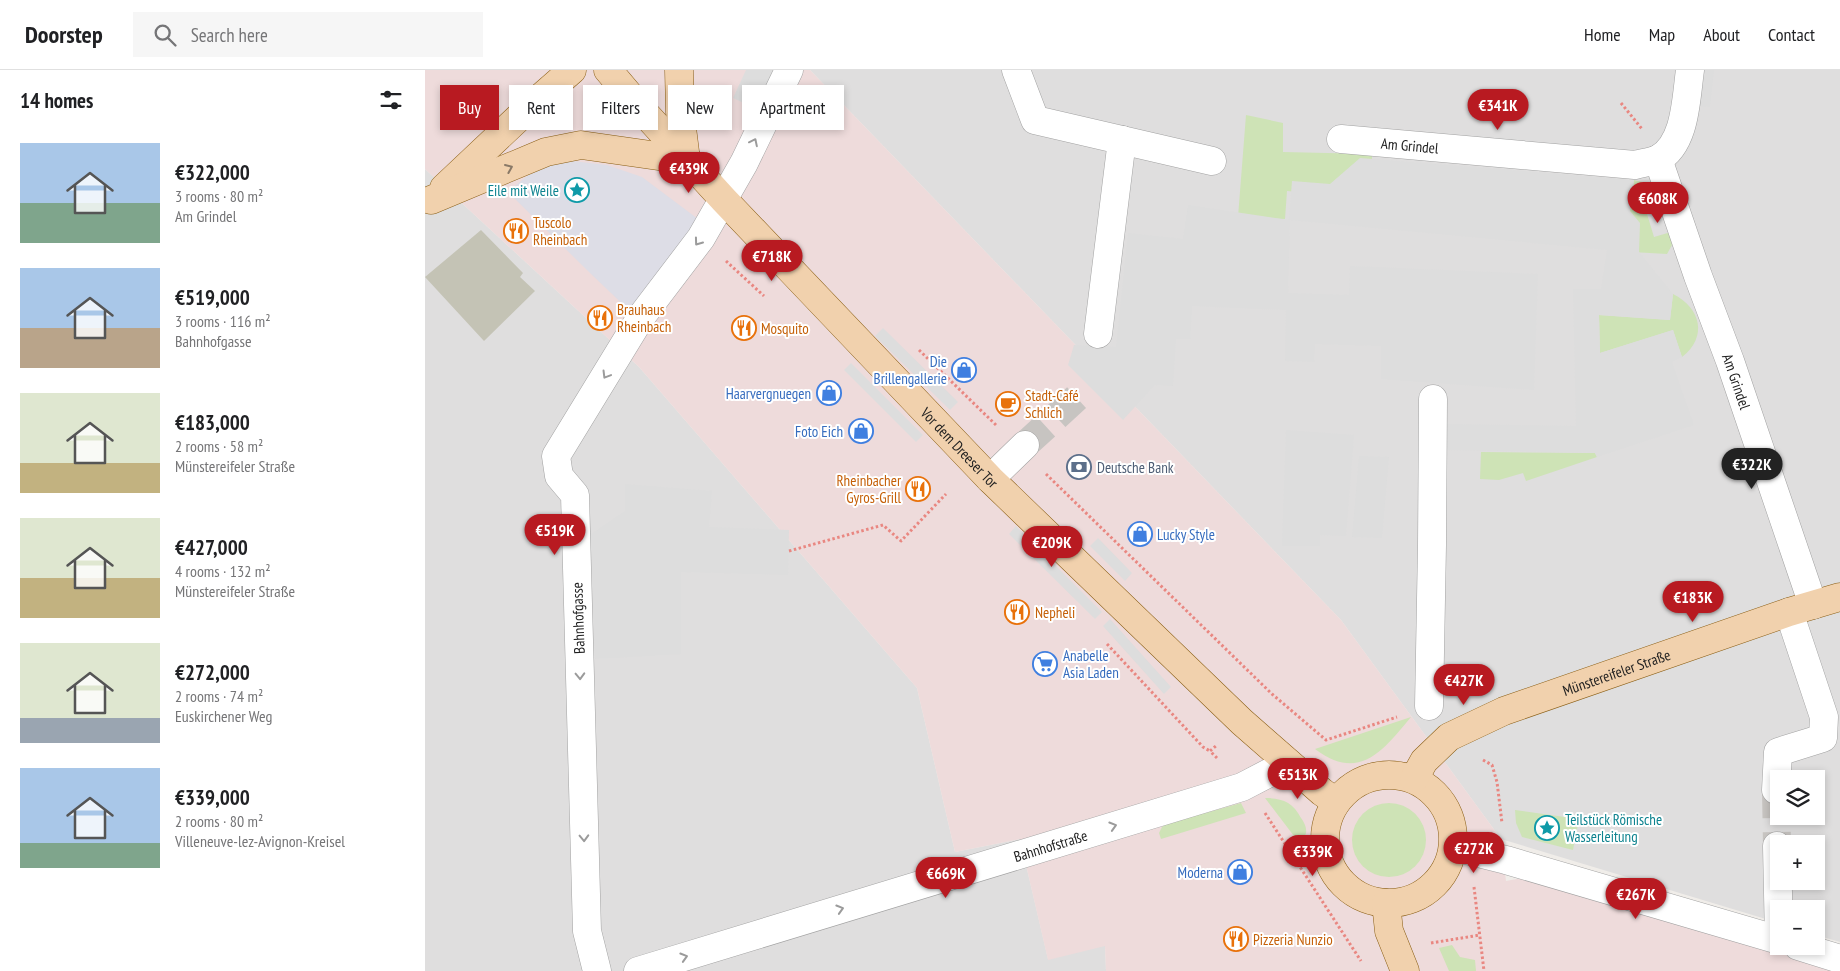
<!DOCTYPE html>
<html lang="en">
<head>
<meta charset="utf-8">
<style>
	body { margin:0; font-family:"PT Sans Narrow",sans-serif; background:#f6f6f6; color:#202124; height:100vh; display:flex; flex-direction:column; font-size:19px; white-space:nowrap }
	* { box-sizing:border-box; margin:0 }
	p { font-size:16px; color:#757577 }
	.icon { flex:none; width:28px; height:28px; fill:none; stroke:currentColor; stroke-width:2; stroke-linecap:round; stroke-linejoin:round }
	.map { position:relative; flex:1; overflow:hidden }
	.drawer { display:flex; flex-direction:column; background:#fff; width:425px }
	.drawer>* { flex:none }
	.banner { position:absolute; left:15px; top:15px; width:475px; height:45px; display:flex; gap:10px }
	.fabs { position:absolute; left:1345px; top:700px; display:grid; gap:10px }
	.fabs a { display:grid; place-items:center; width:55px; height:55px; border-radius:0px; background:#fff; box-shadow:0 2px 8px #0003; font-size:25px }
	.price { position:absolute; translate:-50% -42px; padding:0 11px; border-radius:18px; background:#b81a21; color:#fff; font-size:16px; line-height:32px; filter:drop-shadow(0 1px 2px #0008) }
	.price::after { content:''; position:absolute; left:50%; top:30px; width:15px; height:11px; margin-left:-8px; background:inherit; clip-path:polygon(0 0,100% 0,50% 100%) }
	.price.current { background:#222; color:#fff }
	ul { padding:0; list-style:none }
	li { display:flex; align-items:center; gap:15px; height:125px; padding:0 20px }
	li span { display:grid; place-items:center; flex:none; width:140px; height:100px; border-radius:0px; color:#555 }
	li>.icon { margin-inline-start:auto }
	span .icon { width:60px; height:60px; fill:#fffc; stroke-width:1 }
	li b { font-size:21px }
	h2 { display:flex; justify-content:space-between; align-items:center; height:60px; padding:0 20px; font-size:21px }
	.chip { padding:0 18px; border-radius:0px; background:#fff; box-shadow:0 2px 8px #0003; font-size:18px; line-height:45px }
	.chip.current { background:#b81a21; color:#fff }
	header { display:flex; align-items:center; gap:30px; box-sizing:border-box; height:70px; padding:0 25px; background:#fff; border-bottom:1px solid #e0e0e0 }
	header strong { font-size:24px }
	nav { display:flex; gap:28px; margin-inline-start:auto; font-size:18px }
	.search { width:350px; height:45px; background:#f6f6f6; display:flex; align-items:center; gap:12px; box-sizing:border-box; padding:0 18px; border-radius:0px; color:#757577; font-size:19px }
	main { display:flex; flex:1; min-height:0 }
	.map>svg:first-child { display:block }
	.residential { fill:#dfdede; fill-rule:evenodd }
	.commercial { fill:#eedbdb }
	.construction { fill:#c4c3b5 }
	.grass { fill:#cee3b6 }
	.parking { fill:#ddd }
	.plaza { fill:#dddde6 }
	.lines { fill:none; stroke-linecap:round; stroke-linejoin:round }
	.minor-tunnel { stroke:#c7c4c1; stroke-width:28; stroke-dasharray:28 14; stroke-linecap:butt }
	.minor-casing { stroke:#a2a2a2; stroke-width:29 }
	.major-casing { stroke:#8a5e14; stroke-width:29 }
	.path { stroke:#e98781; stroke-width:3; stroke-dasharray:2.5 2.5; stroke-linecap:butt }
	.minor { stroke:#fff; stroke-width:28 }
	.major { stroke:#f1d1ad; stroke-width:28 }
	.oneway { stroke:#9b9b9b }
	.oneway2 { stroke:#897967 }
	.labels { text-anchor:middle; dominant-baseline:central; stroke-width:4; stroke-linejoin:round; paint-order:stroke }
	.street-label { font-size:15px; fill:#212121; stroke:#fff }
	.culture-label { font-size:15px; fill:#0d838f; stroke:#fff; text-anchor:end }
	.food-label { font-size:15px; fill:#c56008; stroke:#fff; text-anchor:start }
	.shop-label { font-size:15px; fill:#366cbe; stroke:#fff; text-anchor:end }
	.service-label { font-size:15px; fill:#4e5e75; stroke:#fff; text-anchor:start }
</style>
</head>
<body>
<header>
<strong>Doorstep</strong>
<div class="search"><svg class="icon" aria-label="search" viewBox="0 0 24 24"><circle cx="10" cy="10" r="6"/><path d="M15 15l6 6"/></svg>Search here</div>
<nav><a>Home</a><a>Map</a><a>About</a><a>Contact</a></nav>
</header>
<main>
<section class="drawer">
<h2>14 homes<svg class="icon" aria-label="filters" viewBox="0 0 24 24"><path d="M4 7h16M4 17h16"/><circle cx="9" cy="7" r="2"/><circle cx="15" cy="17" r="2"/></svg></h2>
<ul>
<li><span style="background:linear-gradient(#a9c7e8 60%,#7fa58c 0)"><svg class="icon" aria-label="home" viewBox="0 0 24 24"><path d="M3 11l9-7 9 7M6 9v11h12V9"/></svg></span><div><b>€322,000</b><p>3 rooms · 80 m²</p><p>Am Grindel</p></div></li>
<li><span style="background:linear-gradient(#a9c7e8 60%,#b9a48a 0)"><svg class="icon" aria-label="home" viewBox="0 0 24 24"><path d="M3 11l9-7 9 7M6 9v11h12V9"/></svg></span><div><b>€519,000</b><p>3 rooms · 116 m²</p><p>Bahnhofgasse</p></div></li>
<li><span style="background:linear-gradient(#dfe7d0 70%,#c2b280 0)"><svg class="icon" aria-label="home" viewBox="0 0 24 24"><path d="M3 11l9-7 9 7M6 9v11h12V9"/></svg></span><div><b>€183,000</b><p>2 rooms · 58 m²</p><p>Münstereifeler Straße</p></div></li>
<li><span style="background:linear-gradient(#dfe7d0 60%,#c2b280 0)"><svg class="icon" aria-label="home" viewBox="0 0 24 24"><path d="M3 11l9-7 9 7M6 9v11h12V9"/></svg></span><div><b>€427,000</b><p>4 rooms · 132 m²</p><p>Münstereifeler Straße</p></div></li>
<li><span style="background:linear-gradient(#dfe7d0 75%,#9aa5b1 0)"><svg class="icon" aria-label="home" viewBox="0 0 24 24"><path d="M3 11l9-7 9 7M6 9v11h12V9"/></svg></span><div><b>€272,000</b><p>2 rooms · 74 m²</p><p>Euskirchener Weg</p></div></li>
<li><span style="background:linear-gradient(#a9c7e8 75%,#7fa58c 0)"><svg class="icon" aria-label="home" viewBox="0 0 24 24"><path d="M3 11l9-7 9 7M6 9v11h12V9"/></svg></span><div><b>€339,000</b><p>2 rooms · 80 m²</p><p>Villeneuve-lez-Avignon-Kreisel</p></div></li>
</ul>
</section>
<div class="map">
<svg width="1415" height="901" viewBox="0 0 1415 901">
	<rect width="100%" height="100%" fill="#f0ede9"/>
	<g class="residential">
		<path d="M385,0H1415V872L1391,865V839H1354V853L1076,769L916,550ZM1354,709H1391V746H1354ZM1354,774H1391V811H1354Z"/>
		<path d="M0,99L214,297L492,618L530,782L595,769L623,889L680,875L681,901H0Z"/>
	</g>
	<path class="commercial" d="M0,0H385L916,550L1076,769L1081,811L1097,808L1415,901H681L680,876L623,890L595,769L530,782L492,618L214,297L0,99Z"/>
	<path class="construction" d="M56,160L98,203L95,207L110,221L59,271L0,207Z"/>
	<g class="grass">
		<path d="M821,45L858,53V82L947,84V116L1195,151L862,121L860,149L813,147Z"/>
		<path d="M1209,110L1217,112L1223,117L1215,121L1229,167L1246,162L1247,175L1242,184L1207,182L1205,141Z"/>
		<path d="M1248,224C1276,238 1283,267 1257,287L1248,260L1175,283L1174,245L1245,250Z"/>
		<path d="M1056,382L1170,383L1172,387L1101,411L1098,403L1074,410L1055,409Z"/>
		<path d="M986,647C957,682 934,712 890,679Z"/>
		<path d="M840,728C857,728 868,732 876,748C879,752 882,758 881,763C880,767 877,771 875,774Z"/>
		<path d="M816,733L821,743L736,769L734,763L737,757L741,754Z"/>
		<circle cx="964" cy="770" r="37"/>
		<path d="M1090,740L1154,749L1148,780L1097,767L1091,753Z"/>
		<path d="M1027,875L1035,887L1050,890L1051,901H1024L1014,878Z"/>
	</g>
	<g class="parking">
		<path d="M321,0H356L336,41L308,28Z"/>
		<path d="M1278,0H1289L1285,37L1273,36Z"/>
		<path d="M935,88L1209,110L1205,141L1215,153L1214,182L1248,224L1245,250L1174,245L1175,283L1248,260L1257,287L1247,292L1269,355L1172,387L1170,383L1020,380L1022,354L1151,356L1148,219H1176L1182,180L865,150L863,223L924,225L925,196L1113,204L1109,320L956,309V276L890,274L889,292L860,291L861,240L767,236L765,269H751L748,316L730,315L698,350L643,295L649,275L691,277L703,163L758,169L763,135L864,150L867,111L905,114Z"/>
		<path d="M458,258L533,332L525,340L450,266Z"/>
		<path d="M426,293L498,365L491,372L419,300Z"/>
		<path d="M861,360L929,365L921,466L895,465V476H857Z"/>
		<path d="M934,386L964,387L957,468L927,467Z"/>
		<path d="M200,414L287,421L284,457L364,460L363,505L256,502V584L170,589L165,465L200,441Z"/>
		<path d="M591,456L677,542L670,549L584,464Z"/>
		<path d="M673,468L707,503L700,511L665,476Z"/>
		<path d="M685,549L746,617L739,624L678,556Z"/>
	</g>
	<path class="plaza" d="M139,90L182,95L217,107L273,149L207,243L165,203L83,122L108,101Z"/>
	<g class="lines">
		<g class="minor-tunnel">
			<path d="M600,375L661,319"/>
			<path d="M1351,720L1352,776"/>
		</g>
		<defs>
			<g id="minor">
				<path d="M591,0L610,50L787,91"/>
				<path id="s1" d="M916,69L1210,95C1217,93 1227,92 1233,89C1261,74 1261,28 1265,0"/>
				<path id="s2" d="M1233,89L1273,206L1305,291L1388,535"/>
				<path d="M673,264L697,70"/>
				<path d="M565,409L600,375"/>
				<path d="M1004,636L1007,475L1008,329"/>
				<path d="M1351,720L1353,682L1398,668L1399,647L1364,542"/>
				<path d="M1352,776L1354,870"/>
				<path d="M1029,777L1081,790L1354,870"/>
				<path d="M1373,876L1415,889"/>
				<path d="M172,901L162,861L150,425L134,406L131,386L216,247L276,168L319,93L364,0"/>
				<path id="s3" d="M213,901L817,717L863,693"/>
			</g>
			<g id="major">
				<path id="s4" d="M183,0L216,39L299,130L565,409L817,652L897,722L911,732"/>
				<path d="M254,0L255,42L261,90"/>
				<path d="M19,118L106,36L147,0"/>
				<path d="M6,130L121,82L156,75L261,90"/>
				<circle cx="964" cy="769" r="64"/>
				<path id="s5" d="M989,709L999,691L1024,667L1079,641L1364,542L1415,527"/>
				<path d="M961,833L964,861L980,901"/>
			</g>
		</defs>
		<use href="#minor" class="minor-casing"/>
		<use href="#major" class="major-casing"/>
		<g class="path">
			<path d="M291,29L300,53"/>
			<path d="M1196,33L1217,59"/>
			<path d="M1077,50L1078,39"/>
			<path d="M301,191L339,226"/>
			<path d="M494,280L572,356"/>
			<path d="M621,404L847,624L901,670L972,647"/>
			<path d="M364,481L458,455L476,471L521,424"/>
			<path d="M682,574L778,677L785,681"/>
			<path d="M792,688L785,681L792,675"/>
			<path d="M1058,690L1067,695L1072,712L1077,753"/>
			<path d="M840,743L936,891"/>
			<path d="M1049,817L1059,901"/>
			<path d="M1006,873L1055,865"/>
		</g>
		<use href="#minor" class="minor"/>
		<use href="#major" class="major"/>
	</g>
	<defs><path id="oneway-chevron" d="M-2-3.5L2.5 0L-2 3.5" fill="none" stroke-width="1.6" stroke-linecap="round" stroke-linejoin="round" transform="scale(1.25)"/></defs>
	<g class="oneway">
		<use href="#oneway-chevron" transform="translate(329 72) rotate(-64)"/>
		<use href="#oneway-chevron" transform="translate(273 172) rotate(126)"/>
		<use href="#oneway-chevron" transform="translate(181 305) rotate(121)"/>
		<use href="#oneway-chevron" transform="translate(155 606) rotate(88)"/>
		<use href="#oneway-chevron" transform="translate(688 756) rotate(-17)"/>
		<use href="#oneway-chevron" transform="translate(159 768) rotate(88)"/>
		<use href="#oneway-chevron" transform="translate(415 839) rotate(-17)"/>
		<use href="#oneway-chevron" transform="translate(259 887) rotate(-17)"/>
	</g>
	<use class="oneway2" href="#oneway-chevron" transform="translate(84 98) rotate(-23)"/>
	<defs>
		<symbol id="sight-ring" viewBox="-11 -11 22 22"><circle r="9.5" fill="#fff" stroke="#0f9aa8" stroke-width="1.5"/><path d="M0-6L1.8-2.2L6-1.7L2.9 1.2L3.7 5.4L0 3.3L-3.7 5.4L-2.9 1.2L-6-1.7L-1.8-2.2Z" fill="#0f9aa8"/></symbol>
		<symbol id="restaurant-ring" viewBox="-11 -11 22 22"><circle r="9.5" fill="#fff" stroke="#e8710a" stroke-width="1.5"/><path d="M-5-6h1v4h1v-4h1v4h1v-4h1v5L-1.5 .5V6h-2V.5L-5-1ZM5-6V6H3V1.5H1.5Q1.5-4 5-6Z" fill="#e8710a"/></symbol>
		<symbol id="shop-ring" viewBox="-11 -11 22 22"><circle r="9.5" fill="#fff" stroke="#3f7fe0" stroke-width="1.5"/><path d="M-5-2.5h2.3a2.7 3.5 0 0 1 5.4 0H5L5.5 6h-11ZM-1.5-2.5h3a1.5 2.3 0 0 0-3 0Z" fill="#3f7fe0"/></symbol>
		<symbol id="cafe-ring" viewBox="-11 -11 22 22"><circle r="9.5" fill="#fff" stroke="#e8710a" stroke-width="1.5"/><path d="M-5.5-4.5H6V0H3Q3 3.5 0 3.5H-2.5Q-5.5 3.5-5.5 0ZM3-3.2v2h1.7v-2ZM-6 4.5H4V6H-6Z" fill="#e8710a"/></symbol>
		<symbol id="bank-ring" viewBox="-11 -11 22 22"><circle r="9.5" fill="#fff" stroke="#5c6f8a" stroke-width="1.5"/><path d="M-6-4H6V4H-6ZM0-2.3a2.3 2.3 0 1 0 0 4.6a2.3 2.3 0 1 0 0-4.6Z" fill="#5c6f8a"/></symbol>
		<symbol id="supermarket-ring" viewBox="-11 -11 22 22"><circle r="9.5" fill="#fff" stroke="#3f7fe0" stroke-width="1.5"/><path d="M-6-5.5h2.5l.6 2H6L4.5 2H-2.5L-4.4-4H-6ZM-1.5 3.2a1.3 1.3 0 1 0 .1 0ZM3 3.2a1.3 1.3 0 1 0 .1 0Z" fill="#3f7fe0"/></symbol>
	</defs>
	<g fill-rule="evenodd">
		<use href="#sight-ring" x="138" y="106" width="28" height="28"/>
		<use href="#restaurant-ring" x="77" y="147" width="28" height="28"/>
		<use href="#restaurant-ring" x="161" y="234" width="28" height="28"/>
		<use href="#restaurant-ring" x="305" y="244" width="28" height="28"/>
		<use href="#shop-ring" x="525" y="286" width="28" height="28"/>
		<use href="#shop-ring" x="390" y="309" width="28" height="28"/>
		<use href="#cafe-ring" x="569" y="320" width="28" height="28"/>
		<use href="#shop-ring" x="422" y="347" width="28" height="28"/>
		<use href="#bank-ring" x="640" y="383" width="28" height="28"/>
		<use href="#restaurant-ring" x="479" y="405" width="28" height="28"/>
		<use href="#shop-ring" x="701" y="450" width="28" height="28"/>
		<use href="#restaurant-ring" x="578" y="528" width="28" height="28"/>
		<use href="#supermarket-ring" x="606" y="580" width="28" height="28"/>
		<use href="#sight-ring" x="1108" y="744" width="28" height="28"/>
		<use href="#shop-ring" x="801" y="788" width="28" height="28"/>
		<use href="#restaurant-ring" x="797" y="855" width="28" height="28"/>
	</g>
	<g class="labels">
		<g class="street-label">
			<text stroke="none"><textPath href="#s1" startOffset="69">Am Grindel</textPath></text>
			<text stroke="none"><textPath href="#s2" startOffset="236">Am Grindel</textPath></text>
			<text stroke="none"><textPath href="#s4" startOffset="516">Vor dem Dreeser Tor</textPath></text>
			<text transform="translate(153 548) rotate(-92)">Bahnhofgasse</text>
			<text stroke="none"><textPath href="#s5" startOffset="235">Münstereifeler Straße</textPath></text>
			<text stroke="none"><textPath href="#s3" startOffset="431">Bahnhofstraße</textPath></text>
		</g>
		<g class="culture-label">
			<text x="134" y="120">Eile mit Weile</text>
			<text x="1140" y="749" text-anchor="start">Teilstück Römische<tspan x="1140" dy="17">Wasserleitung</tspan></text>
		</g>
		<g class="food-label">
			<text x="108" y="152">Tuscolo<tspan x="108" dy="17">Rheinbach</tspan></text>
			<text x="192" y="239">Brauhaus<tspan x="192" dy="17">Rheinbach</tspan></text>
			<text x="336" y="258">Mosquito</text>
			<text x="600" y="325">Stadt-Café<tspan x="600" dy="17">Schlich</tspan></text>
			<text x="476" y="410" text-anchor="end">Rheinbacher<tspan x="476" dy="17">Gyros-Grill</tspan></text>
			<text x="610" y="542">Nepheli</text>
			<text x="828" y="869">Pizzeria Nunzio</text>
		</g>
		<g class="shop-label">
			<text x="522" y="291">Die<tspan x="522" dy="17">Brillengallerie</tspan></text>
			<text x="386" y="323">Haarvergnuegen</text>
			<text x="418" y="361">Foto Eich</text>
			<text x="732" y="464" text-anchor="start">Lucky Style</text>
			<text x="638" y="585" text-anchor="start">Anabelle<tspan x="638" dy="17">Asia Laden</tspan></text>
			<text x="798" y="802">Moderna</text>
		</g>
		<g class="service-label">
			<text x="672" y="397">Deutsche Bank</text>
		</g>
	</g>
</svg>
<div class="fabs">
<a><svg class="icon" aria-label="layers" viewBox="0 0 24 24"><path d="M12 4l9 5-9 5-9-5zM3 14l9 5 9-5"/></svg></a>
<a>+</a>
<a>−</a>
</div>
<b class="price" style="left:1073px;top:61px">€341K</b>
<b class="price" style="left:264px;top:124px">€439K</b>
<b class="price" style="left:1233px;top:154px">€608K</b>
<b class="price" style="left:347px;top:212px">€718K</b>
<b class="price current" style="left:1327px;top:420px">€322K</b>
<b class="price" style="left:130px;top:486px">€519K</b>
<b class="price" style="left:627px;top:498px">€209K</b>
<b class="price" style="left:1268px;top:553px">€183K</b>
<b class="price" style="left:1039px;top:636px">€427K</b>
<b class="price" style="left:873px;top:730px">€513K</b>
<b class="price" style="left:1049px;top:804px">€272K</b>
<b class="price" style="left:888px;top:807px">€339K</b>
<b class="price" style="left:521px;top:829px">€669K</b>
<b class="price" style="left:1211px;top:850px">€267K</b>
<div class="banner">
<a class="chip current">Buy</a>
<a class="chip">Rent</a>
<a class="chip">Filters</a>
<a class="chip">New</a>
<a class="chip">Apartment</a>
</div>
</div>
</main>
</body>
</html>
